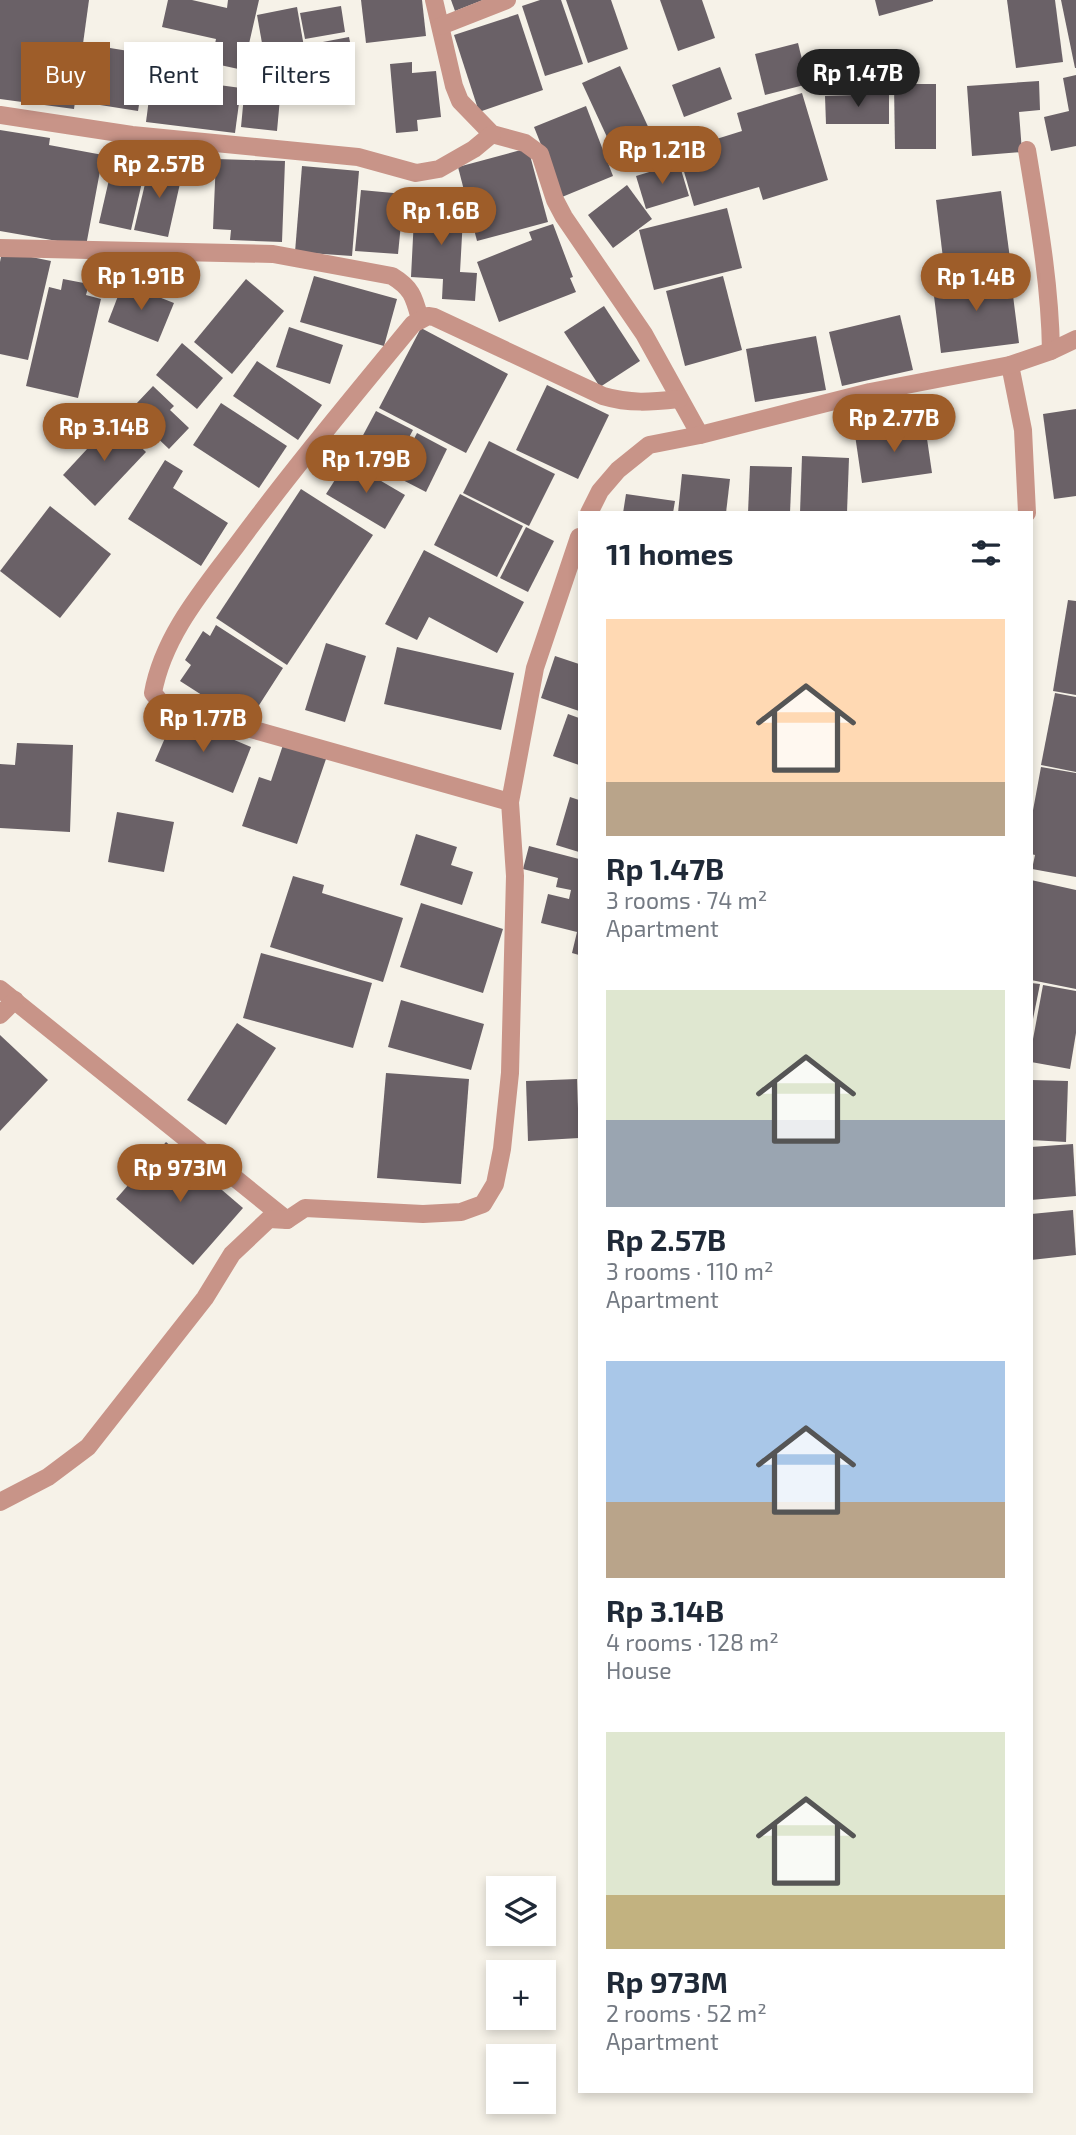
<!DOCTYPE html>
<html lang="en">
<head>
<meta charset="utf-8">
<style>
	body { margin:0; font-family:"Exo 2",sans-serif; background:#f6f6f7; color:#1f2937; height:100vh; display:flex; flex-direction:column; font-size:26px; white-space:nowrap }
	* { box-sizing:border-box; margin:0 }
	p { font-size:23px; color:#747a83 }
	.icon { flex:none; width:38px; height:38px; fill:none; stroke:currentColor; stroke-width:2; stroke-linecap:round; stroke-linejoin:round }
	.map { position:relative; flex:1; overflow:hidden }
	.panel { position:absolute; left:578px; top:511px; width:455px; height:1582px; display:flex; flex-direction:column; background:#fff; border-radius:0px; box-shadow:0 4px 10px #0003 }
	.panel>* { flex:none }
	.guide { position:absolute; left:21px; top:42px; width:452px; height:63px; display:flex; gap:14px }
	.buttons { position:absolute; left:486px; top:1876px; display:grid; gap:14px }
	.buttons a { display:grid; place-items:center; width:70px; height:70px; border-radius:0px; background:#fff; box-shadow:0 4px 10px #0003; font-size:35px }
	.price { position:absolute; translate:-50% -60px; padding:0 16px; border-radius:24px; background:#9e5d29; color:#fff; font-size:23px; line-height:46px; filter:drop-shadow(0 2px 4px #0008) }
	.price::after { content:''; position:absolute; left:50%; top:42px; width:21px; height:16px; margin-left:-10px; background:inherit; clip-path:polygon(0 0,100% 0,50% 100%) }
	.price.selected { background:#222; color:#fff }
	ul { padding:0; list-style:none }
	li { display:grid; align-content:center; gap:14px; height:371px; padding:0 28px }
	li span { display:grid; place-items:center; height:217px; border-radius:0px; color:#555 }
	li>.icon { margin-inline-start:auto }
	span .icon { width:126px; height:126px; fill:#fffc; stroke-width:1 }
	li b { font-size:30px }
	h2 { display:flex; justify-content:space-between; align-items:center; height:84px; padding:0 28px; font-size:30px }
	.pill { padding:0 24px; border-radius:0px; background:#fff; box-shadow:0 4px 10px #0003; font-size:24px; line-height:63px }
	.pill.selected { background:#9e5d29; color:#fff }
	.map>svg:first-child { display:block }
	.building { fill:#6a6167 }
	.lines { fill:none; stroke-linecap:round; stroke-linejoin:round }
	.minor { stroke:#c89488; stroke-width:18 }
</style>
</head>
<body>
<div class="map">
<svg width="1076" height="2135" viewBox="0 0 1076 2135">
	<rect width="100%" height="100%" fill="#f6f2e8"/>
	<g class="building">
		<path d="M0,0H89L74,109L0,99Z"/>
		<path d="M168,0H192L227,8L228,0H259L243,70L211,63L216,39L162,27Z"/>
		<path d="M361,0H422L426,36L366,43Z"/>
		<path d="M451,0H483L455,11Z"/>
		<path d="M540,0H561L583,64L545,76L522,6Z"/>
		<path d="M566,0H611L628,49L588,63Z"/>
		<path d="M660,0H702L715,38L678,51Z"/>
		<path d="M875,0H933V1L879,16Z"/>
		<path d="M1007,0H1055L1063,62L1016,68Z"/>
		<path d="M1061,0H1076V68H1075Z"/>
		<path d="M341,6L345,32L305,39L300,13Z"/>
		<path d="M297,7L310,81L270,88L257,15Z"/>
		<path d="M518,14L543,90L479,112L454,35Z"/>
		<path d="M349,37L355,67L312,74L307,45Z"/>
		<path d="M798,43L808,84L765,95L755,54Z"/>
		<path d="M110,48L147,54L138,111L100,105Z"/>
		<path d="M412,62V73L436,71L441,117L417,120L418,131L396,133L390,64Z"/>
		<path d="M620,66L651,133L613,150L582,83Z"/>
		<path d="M720,67L732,99L684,117L672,85Z"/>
		<path d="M1076,75V146L1051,151L1044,117L1069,111L1063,78Z"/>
		<path d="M152,76L241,88L235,133L146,122Z"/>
		<path d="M1039,81L1040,110L1019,112L1022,152L972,156L967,86Z"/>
		<path d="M894,84H936V149H895Z"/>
		<path d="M802,93L828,180L763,200L759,187L694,206L678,151L742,131L737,113Z"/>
		<path d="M889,94V124H826L825,96Z"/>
		<path d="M244,95L280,98L277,131L241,127Z"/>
		<path d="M586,106L613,176L562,197L534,127Z"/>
		<path d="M0,130L50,138L49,145L103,155L86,246L0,231Z"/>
		<path d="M671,136L678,161L643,172L635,147Z"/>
		<path d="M528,148L548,222L477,241L458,167Z"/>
		<path d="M114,158L146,165L131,230L99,223Z"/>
		<path d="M216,159L285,161L282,242L230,240L231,230L213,229Z"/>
		<path d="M150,163L183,170L168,237L134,230Z"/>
		<path d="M679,163L689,196L646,209L636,176Z"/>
		<path d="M302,166L359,171L352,256L295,252Z"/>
		<path d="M627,185L652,219L613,248L588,215Z"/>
		<path d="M361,190L404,194L398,254L355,251Z"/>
		<path d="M1001,191L1011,266L945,275L936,200Z"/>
		<path d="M415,198L464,200L460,272L477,273L475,301L442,299L443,279L411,277Z"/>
		<path d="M727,208L742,268L654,290L639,230Z"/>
		<path d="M553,224L573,277L570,278L576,292L499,322L477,262L532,240L529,232Z"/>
		<path d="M2,251L51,261L28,360L0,354V262Z"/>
		<path d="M1010,272L1019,343L941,353L934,296L943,295L941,281Z"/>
		<path d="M314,276L397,299L384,346L300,322Z"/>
		<path d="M723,276L742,350L685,366L666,291Z"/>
		<path d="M63,279L89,284L86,295L101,299L78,398L26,386L49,287L61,290Z"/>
		<path d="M246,279L284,311L232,374L194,342Z"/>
		<path d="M123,283L174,303L158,342L108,322Z"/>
		<path d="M604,306L640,361L600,387L564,332Z"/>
		<path d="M900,315L913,370L842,386L829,332Z"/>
		<path d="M289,327L343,345L330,384L276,367Z"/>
		<path d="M421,328L508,374L466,453L379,408Z"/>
		<path d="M816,336L826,390L755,402L746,349Z"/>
		<path d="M182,343L223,378L197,409L156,375Z"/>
		<path d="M257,361L322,405L298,440L233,396Z"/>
		<path d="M547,385L609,415L578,479L516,450Z"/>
		<path d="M153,386L174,406L170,410L189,428L169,449L149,430L140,441L119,422Z"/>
		<path d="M221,403L287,446L259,488L193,445Z"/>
		<path d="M1076,409V496L1054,499L1043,414Z"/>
		<path d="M376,411L413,430L398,458L361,439Z"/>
		<path d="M113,421L146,452L95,506L63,475Z"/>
		<path d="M925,425L932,473L862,483L855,435Z"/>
		<path d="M417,433L447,449L426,492L395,476Z"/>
		<path d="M489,441L555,474L529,526L463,493Z"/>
		<path d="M802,456L849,458L847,513H800Z"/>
		<path d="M165,460L183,471L173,488L228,523L201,566L128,519Z"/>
		<path d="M347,461L405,495L385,529L326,494Z"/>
		<path d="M750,466L792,467L790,513H748Z"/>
		<path d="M682,474L730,479L726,513H678Z"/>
		<path d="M301,489L373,535L287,665L216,618Z"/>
		<path d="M460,494L523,526L497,577L434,545Z"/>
		<path d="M626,494L675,501L673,513H623Z"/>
		<path d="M50,506L111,554L60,618L0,571Z"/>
		<path d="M526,527L554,541L528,592L500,578Z"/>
		<path d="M424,550L524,602L497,653L429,617L417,640L385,624Z"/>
		<path d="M1068,600L1076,601V695L1053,691Z"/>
		<path d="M216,625L283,668L247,724L180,681L191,665L185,660L203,631L210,636Z"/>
		<path d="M326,643L366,656L345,722L305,710Z"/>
		<path d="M397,647L514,673L501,730L384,704Z"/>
		<path d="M555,656L579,664V711L541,698Z"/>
		<path d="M1055,693L1076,697V772L1041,765Z"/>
		<path d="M568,714L579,718V765L553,756Z"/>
		<path d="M175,715L251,747L233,793L155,761Z"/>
		<path d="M17,743L73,745L70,832L0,828V764L15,765Z"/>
		<path d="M283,745L326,759L297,844L242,826L259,777L271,781Z"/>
		<path d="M1041,767L1076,773V877L1032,869L1035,855L1031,854V821Z"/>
		<path d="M570,797L579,800V852L556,845Z"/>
		<path d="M117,812L174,822L164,872L108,862Z"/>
		<path d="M416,834L457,847L451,865L473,872L462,905L400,885Z"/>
		<path d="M529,846L579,859V955L572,953L577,932L541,923L548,894L569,899L571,890L556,887L558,878L523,869Z"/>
		<path d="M293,876L324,885L322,893L403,918L383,982L270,947Z"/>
		<path d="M1031,880L1076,890V989L1031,980Z"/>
		<path d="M421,903L503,929L483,993L400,967Z"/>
		<path d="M261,953L372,983L353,1048L243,1018Z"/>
		<path d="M1031,983L1040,984L1032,1024H1031Z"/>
		<path d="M1043,985L1076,991V1033L1070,1069L1031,1062V1050Z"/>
		<path d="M401,1000L484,1024L471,1070L388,1047Z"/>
		<path d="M237,1023L276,1048L226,1125L187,1100Z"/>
		<path d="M0,1035L48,1080L0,1131Z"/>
		<path d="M386,1073L469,1079L461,1184L377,1178Z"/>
		<path d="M577,1079L579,1138L528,1141L526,1081Z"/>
		<path d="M1031,1080L1068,1081L1066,1142L1031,1140Z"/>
		<path d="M166,1142L243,1208L193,1265L116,1199Z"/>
		<path d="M1073,1144L1076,1196L1031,1200V1147Z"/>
		<path d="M1073,1210L1076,1255L1031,1260V1214Z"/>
	</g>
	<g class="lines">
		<g class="minor">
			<path d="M434,0L454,86L460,101L492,134L525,143L540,154L555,200L564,217L644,334L700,435"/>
			<path d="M441,26L507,0"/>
			<path d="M0,115L132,135L358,157L416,173L439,169L474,149L492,134"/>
			<path d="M1027,150C1038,217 1050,283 1051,351"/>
			<path d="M0,248L273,254L392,276C412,288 414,297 420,319"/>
			<path d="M1010,365L1023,430L1027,513"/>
			<path d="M589,513L600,491L618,470L649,445L700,435L870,392L1010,365L1051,351L1076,339"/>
			<path d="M510,802L162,704L153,693C163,637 202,591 236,546C292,470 353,397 413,324L428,316L434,317L603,396C630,404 651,402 679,399"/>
			<path d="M0,989L287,1220"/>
			<path d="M0,1015L15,1000"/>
			<path d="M0,1502L48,1477L88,1447L205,1298L232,1254L269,1219L287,1220L305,1208L423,1214L461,1212L483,1204L495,1184L502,1149L510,1073L515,876L510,802L535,668L579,537"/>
		</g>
	</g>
</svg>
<div class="buttons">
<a><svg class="icon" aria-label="layers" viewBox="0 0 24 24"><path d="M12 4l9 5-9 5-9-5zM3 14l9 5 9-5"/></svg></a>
<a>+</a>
<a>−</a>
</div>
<b class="price selected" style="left:858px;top:109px">Rp 1.47B</b>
<b class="price" style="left:662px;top:186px">Rp 1.21B</b>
<b class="price" style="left:159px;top:200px">Rp 2.57B</b>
<b class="price" style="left:441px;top:247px">Rp 1.6B</b>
<b class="price" style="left:141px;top:312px">Rp 1.91B</b>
<b class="price" style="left:976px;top:313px">Rp 1.4B</b>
<b class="price" style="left:894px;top:454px">Rp 2.77B</b>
<b class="price" style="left:104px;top:463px">Rp 3.14B</b>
<b class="price" style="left:366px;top:495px">Rp 1.79B</b>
<b class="price" style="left:203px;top:754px">Rp 1.77B</b>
<b class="price" style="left:180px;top:1204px">Rp 973M</b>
<div class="guide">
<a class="pill selected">Buy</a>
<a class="pill">Rent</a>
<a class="pill">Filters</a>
</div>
<section class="panel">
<h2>11 homes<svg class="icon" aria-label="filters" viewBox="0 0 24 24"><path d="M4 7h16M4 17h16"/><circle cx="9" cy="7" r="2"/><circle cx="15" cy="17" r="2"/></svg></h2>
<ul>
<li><span style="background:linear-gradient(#ffd9b3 75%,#b9a48a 0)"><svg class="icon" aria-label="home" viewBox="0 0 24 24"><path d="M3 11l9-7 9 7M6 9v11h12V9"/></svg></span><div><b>Rp 1.47B</b><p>3 rooms · 74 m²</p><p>Apartment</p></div></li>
<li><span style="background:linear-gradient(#dfe7d0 60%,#9aa5b1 0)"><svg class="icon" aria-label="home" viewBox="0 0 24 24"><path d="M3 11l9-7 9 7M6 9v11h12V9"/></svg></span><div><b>Rp 2.57B</b><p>3 rooms · 110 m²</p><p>Apartment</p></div></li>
<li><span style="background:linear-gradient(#a9c7e8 65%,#b9a48a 0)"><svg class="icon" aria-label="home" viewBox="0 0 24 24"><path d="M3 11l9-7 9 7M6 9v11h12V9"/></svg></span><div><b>Rp 3.14B</b><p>4 rooms · 128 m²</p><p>House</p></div></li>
<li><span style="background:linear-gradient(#dfe7d0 75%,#c2b280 0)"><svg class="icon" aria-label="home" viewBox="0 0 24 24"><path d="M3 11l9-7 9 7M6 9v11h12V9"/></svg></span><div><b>Rp 973M</b><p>2 rooms · 52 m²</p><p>Apartment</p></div></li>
</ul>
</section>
</div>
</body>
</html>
